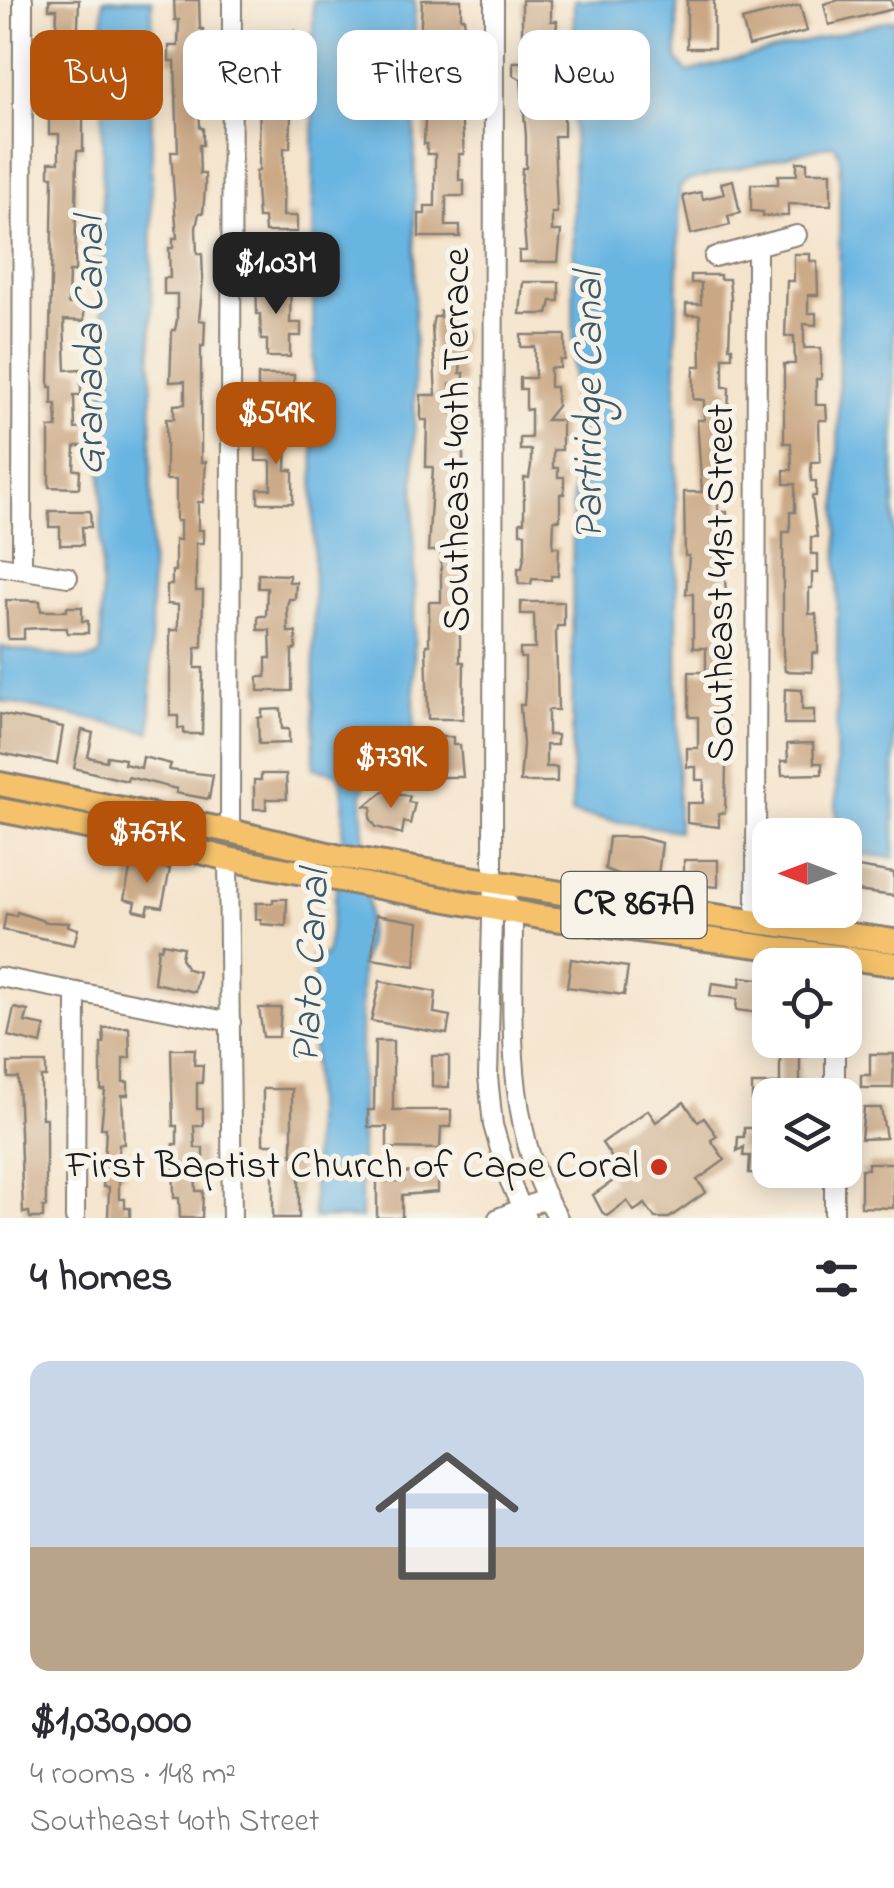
<!DOCTYPE html>
<html lang="en">
<head>
<meta charset="utf-8">
<style>
	body { margin:0; font-family:"Indie Flower",sans-serif; background:#f2f2f3; color:#2b2b33; height:100vh; display:flex; flex-direction:column; font-size:38px; white-space:nowrap }
	* { box-sizing:border-box; margin:0 }
	p { font-size:32px; color:#7c7c81 }
	.icon { flex:none; width:55px; height:55px; fill:none; stroke:currentColor; stroke-width:2; stroke-linecap:round; stroke-linejoin:round }
	.map { position:relative; height:1218px; overflow:hidden }
	.sheet { display:flex; flex-direction:column; background:#fff; flex:1 }
	.sheet>* { flex:none }
	.banner { position:absolute; left:30px; top:30px; width:835px; height:90px; display:flex; gap:20px }
	.needle { width:65px; rotate:270deg }
	.fabs { position:absolute; left:752px; top:818px; display:grid; gap:20px }
	.fabs a { display:grid; place-items:center; width:110px; height:110px; border-radius:20px; background:#fff; box-shadow:0 5px 25px #0003; font-size:50px }
	.price { position:absolute; translate:-50% -85px; padding:0 22px; border-radius:20px; background:#b45309; color:#fff; font-size:32px; line-height:65px; filter:drop-shadow(0 2px 5px #0008) }
	.price::after { content:''; position:absolute; left:50%; top:60px; width:30px; height:22px; margin-left:-15px; background:inherit; clip-path:polygon(0 0,100% 0,50% 100%) }
	.price.on { background:#222; color:#fff }
	ul { padding:0; list-style:none }
	li { display:grid; align-content:center; gap:20px; height:530px; padding:0 30px }
	li+li { border-top:2px solid #e1e1e2 }
	li span { display:grid; place-items:center; height:310px; border-radius:20px; color:#555 }
	li>.icon { margin-inline-start:auto }
	span .icon { width:180px; height:180px; fill:#fffc; stroke-width:1 }
	li b { font-size:42px }
	h2 { display:flex; justify-content:space-between; align-items:center; height:120px; padding:0 30px; font-size:42px }
	.chip { padding:0 35px; border-radius:20px; background:#fff; box-shadow:0 5px 25px #0003; font-size:35px; line-height:90px }
	.chip.on { background:#b45309; color:#fff }
	.map>svg:first-child { display:block }
	.water { fill:#69b5e2; stroke:#42687f; stroke-width:2.5 }
	.building { fill:#caa885 }
	.lines { fill:none; stroke-linecap:round; stroke-linejoin:round }
	.minor-casing { stroke:#888074; stroke-width:22 }
	.major-casing { stroke:#888074; stroke-width:28 }
	.minor { stroke:#fff; stroke-width:18 }
	.major { stroke:#f5c16b; stroke-width:22 }
	.poi-dot { fill:#c8321e; stroke:#f7f3e8; stroke-width:4 }
	.labels { text-anchor:middle; dominant-baseline:central; stroke-width:10; stroke-linejoin:round; paint-order:stroke }
	.shield { fill:#f7f3e8; stroke:#5e5c59; stroke-width:2.5 }
	.shield-label { font-size:38px; font-weight:bold; fill:#1c1c1c }
	.street-label { font-size:40px; fill:#1c1c1c; stroke:#f7f3e8 }
	.poi-label { font-size:40px; fill:#1c1c1c; stroke:#f7f3e8; text-anchor:end }
	.water-label { font-size:42px; font-style:italic; fill:#3b596b; stroke:#f7f3e8 }
</style>
</head>
<body>
<div class="map">
<svg width="894" height="1218" viewBox="0 0 894 1218">
	<rect width="100%" height="100%" fill="#f7f3e8"/>
	<filter id="ink" filterUnits="userSpaceOnUse"><feTurbulence type="fractalNoise" baseFrequency=".01" numOctaves="2"/><feDisplacementMap in="SourceGraphic" scale="20" xChannelSelector="R" yChannelSelector="G"/><feConvolveMatrix kernelMatrix="1 2 1 2 8 2 1 2 1" color-interpolation-filters="sRGB"/></filter>
	<filter id="wash" filterUnits="userSpaceOnUse"><feTurbulence type="fractalNoise" baseFrequency=".0048" numOctaves="4" result="noise"/><feDisplacementMap in="SourceGraphic" scale="40" xChannelSelector="R" yChannelSelector="G"/><feGaussianBlur stdDeviation="2.25" result="paint"/><feColorMatrix in="noise" values="0 0 0 0 0 0 0 0 0 0 0 0 0 0 0 0 0 1.4 0 .05"/><feComposite in="paint" operator="in"/></filter>
	<g filter="url(#wash)">
		<rect width="100%" height="100%" fill="#f5e4cc"/>
		<g class="water">
			<path d="M103,0H152L151,732L0,701V647L85,660L97,657L101,652Z"/>
			<path d="M313,0H415L414,786L371,781L365,784L362,795C362,831 377,936 361,963V1218H313V954L326,956C331,920 355,799 337,773L314,768Z"/>
			<path d="M574,0H677V59L687,72L894,19V858L845,852V835H836L840,158L836,147L831,145L687,181L680,187L676,354L678,831L572,814Z"/>
		</g>
		<g id="blocks">
			<g class="building">
				<path d="M49,0H79L76,77L83,78V151H77L75,272H69L68,304H84V321L64,320L66,370L81,369V395H74L75,429L88,428V446H75L74,470H80L79,488L49,487V428H57L56,404H52V387H49L53,176H49V162H59V134H49V97H60L61,70L50,69V35H56L57,9H49Z"/>
				<path d="M174,0H199L200,29H203L202,62H199L203,103H199L200,128H203V145H199L200,174H205V188L203,213H199L196,228L197,254H202L203,278L199,320L205,321L204,346H201V462H206L203,502H198V530H203V543H196V591H203L202,647H196L195,668H203L202,734H184V728H178V716H170V630H178V605L167,604V585H172V571H175V540H180V521H176V480H166V419H174V405L185,404V381L170,382L172,330H175L177,320V294H164V278H170L169,248H173V238H177L171,152H178L175,61H169V46H178L179,20H175Z"/>
				<path d="M422,0H461V18H464L467,42L461,48V61H467V72H463L464,112H461L464,154H459V180H464V196H446V226H460V237H419V214H425V206H435V154H427V144H424L426,92H449V72H425V65H419Z"/>
				<path d="M522,0H551V21H557L554,62H560L562,71V94H551L552,111H564V136H554L557,213H552V231H561L558,262H519V251H526L521,189L522,168H526V136L521,79L513,75V62H522Z"/>
				<rect x="687" y="0" width="27" height="48"/>
				<path d="M839,0H891L893,9L829,25L824,4Z"/>
				<path d="M800,5L807,31L749,46L742,20Z"/>
				<path d="M258,31H295V46H287V65H280V90H289L291,114L290,148H284L283,216H297V232H265L264,218H258L256,188V171H259L260,72H268V48H258Z"/>
				<path d="M797,162H807V172H831V205L788,204V216H763V212L751,211V184H778V175H797Z"/>
				<path d="M733,180L740,213L728,216L730,225L691,234L683,196L701,192L703,199L724,194L721,183Z"/>
				<path d="M794,254H810V261H817L818,295H808V313H816V325L804,324V348H821V379H816V405H826L827,420H819L820,462H811V481H816V496H812L817,537H811V554H818V573H812V588H809V614H816L818,637V653H812V672L785,671L783,654V532H790V512H795V484H784V470H792L791,443H784V364H795L794,336H785L787,281H794Z"/>
				<path d="M691,275H720V279H729L731,298L729,347H732V357H723V387H729L727,448H731L732,462H728V483H718V512H727L726,553H729V566H724L727,607H718L719,637H727V648H722V668L727,680V691H722V717H727L725,813H719V827L687,823V803H703L704,780H696V767H687V748H698V717H689V672H706V648H693V594H686L689,556H685L684,492H702L697,420H704V400L693,399L694,366H701L700,315H686V304H701V283H691Z"/>
				<path d="M256,281L291,282L290,323H301V336H290V357H267V340H261L260,314H257Z"/>
				<path d="M523,282H559V301H551L548,314H520Z"/>
				<path d="M440,311H452V331H463L460,373H464V384H450L451,413H463V467H458V497H464L463,580H456V602H460V609H463V633H460V662H464L463,719H428L426,645H429V602H441V551H428L433,467H426L427,420H421V395H436L432,326L434,317H440Z"/>
				<path d="M521,335H565V360H560V368H550V387H556L557,406L546,420H562V450H553V468H558V477H564V494H560V520H554L553,547H559L558,576H551V580L532,579L531,584H519L518,579V568H522L525,552V533H520V522H524V478H529L531,465V450H520V438H531V409L526,410V389H520V378H535V347H521Z"/>
				<path d="M258,375H294L293,410L268,409L269,389H258Z"/>
				<path d="M262,428H287L286,470H293V503H258V489H271V461H256V446H261Z"/>
				<path d="M49,511H90L91,527H82L83,545H60V527H49Z"/>
				<path d="M258,574L289,575V582H296L295,599H289L287,606L288,632H296V649L292,650V691H258V677H266V658H271L270,630H258V616H266L267,588H258Z"/>
				<path d="M6,600L40,601L41,611H67V607H82V621H88V633H67V628H41L24,629V639H8Z"/>
				<path d="M521,602H564V626H557L556,633L558,710H548V735H557V745H546V767H557V782H520L523,744L520,705H524L525,690V658H520V649H535L534,614H521Z"/>
				<path d="M785,689L802,690V710H814V724H784Z"/>
				<path d="M281,709L282,729H289V743L259,744L258,718L262,717V710Z"/>
				<path d="M0,714L63,727L57,764L0,753Z"/>
				<path d="M82,730L93,733L88,757L106,761L107,756L125,759L124,764L141,768L143,757L171,764L169,770L213,775L209,799L176,793L177,789L128,777L127,781L74,768Z"/>
				<path d="M419,737H453V745H460L463,777H434V763H425V750H419Z"/>
				<path d="M813,743L814,763H822V774L782,775L781,761H788L787,744Z"/>
				<path d="M261,774H286L287,799H266V809H254V780H261Z"/>
				<path d="M384,791L410,796L408,802L415,803L410,824L404,822L402,834L376,827L370,818L372,807L365,806Z"/>
				<path d="M609,837H639L662,843L658,875L632,880L605,869Z"/>
				<path d="M684,860H718V887L684,884Z"/>
				<path d="M132,861L170,869L162,907L149,905L147,913L134,910L136,902L124,899Z"/>
				<path d="M858,867L894,873V896L857,891L855,888Z"/>
				<path d="M273,899H287L286,926L261,924V919H256V903H273Z"/>
				<path d="M17,912L47,922L69,923L68,926L78,929L74,945L3,930L6,914L16,916Z"/>
				<path d="M376,915L419,922L415,966L372,959Z"/>
				<path d="M163,943L183,947L181,958L187,969L199,972L195,992L154,983L158,948L161,949Z"/>
				<path d="M571,959L628,967L624,995L567,987Z"/>
				<path d="M741,977L770,980L769,1014L736,1010L737,999L710,996L712,983L740,987Z"/>
				<path d="M380,981L436,992L434,1013L450,1016L447,1034L371,1021Z"/>
				<path d="M14,1008L28,1011L25,1022L45,1026L41,1044L8,1036Z"/>
				<path d="M259,1008H281L279,1037H263Z"/>
				<path d="M129,1027L130,1058H123V1082H128V1095H122L124,1144H119V1164H125L124,1175H119V1199H125V1208H130V1218H108L109,1187H103L106,1128H101L105,1090H101V1043H104L103,1028Z"/>
				<path d="M766,1040H807V1056H800V1084H810V1095H770V1174L749,1173L750,1156H743L744,1147L737,1151L738,1137H744V1128H752V1084H780V1056H766Z"/>
				<path d="M375,1041H393V1110H451V1127H441L440,1149L387,1148V1127H368V1110H374Z"/>
				<path d="M171,1049H195L194,1065H203L202,1083H197V1109H203V1126H194L195,1148H203V1166H195L196,1191H203L202,1218H180L179,1198H174L173,1144H177V1126H173Z"/>
				<path d="M870,1054H894L893,1088H861V1075H870Z"/>
				<rect x="432" y="1056" width="17" height="31"/>
				<path d="M8,1063H46V1077H41V1105L42,1118H46V1207H43V1218H30L29,1212L23,1213L18,1078H8Z"/>
				<path d="M263,1089H292V1155H299V1218H273V1144H263Z"/>
				<path d="M684,1102L698,1122L704,1118L717,1136L711,1140L725,1160L697,1180L706,1192L669,1218H655L645,1204L634,1211L627,1201L607,1216L602,1212L593,1195L613,1181L606,1172L616,1164L602,1143L648,1110L656,1122Z"/>
				<path d="M864,1108H881L886,1138L861,1139Z"/>
				<path d="M868,1163H893V1208L861,1207V1169H868Z"/>
				<path d="M438,1168V1192L402,1195V1218H377V1181H404V1173Z"/>
			</g>
		</g>
	</g>
	<g filter="url(#ink)">
		<use href="#blocks" fill-opacity="0" stroke="#888074" stroke-width="2.5"/>
		<g class="lines">
			<defs>
				<g id="minor">
					<path d="M494,0L493,880L488,1077L493,1125L508,1177L526,1218"/>
					<path d="M714,257L797,235"/>
					<path d="M0,566L68,577"/>
					<path d="M22,569L23,0"/>
					<path d="M230,831L232,0"/>
					<path d="M228,859L232,1218"/>
					<path d="M507,902L513,912C513,1013 503,1128 558,1218"/>
					<path d="M756,920L757,246"/>
					<path d="M0,977L231,1022"/>
					<path d="M835,1095V1040"/>
					<path d="M834,1170V1218"/>
					<path d="M75,1218L76,992"/>
					<path d="M498,1218L547,1198"/>
				</g>
				<g id="major">
					<path d="M0,784L230,831L336,856L616,902L894,941"/>
					<path d="M0,810L163,842L228,859L540,917L894,964"/>
				</g>
			</defs>
			<use href="#minor" class="minor-casing"/>
			<use href="#major" class="major-casing"/>
			<use href="#minor" class="minor"/>
			<use href="#major" class="major"/>
		</g>
	</g>
	<circle class="poi-dot" cx="659" cy="1167" r="10"/>
	<g class="labels">
		<rect class="shield" x="561.5" y="872" width="145" height="66" rx="8"/>
		<g class="shield-label">
			<text x="634" y="905">CR 867A</text>
		</g>
		<g class="street-label">
			<text transform="translate(458 440) rotate(-90)">Southeast 40th Terrace</text>
			<text transform="translate(722 583) rotate(-90)">Southeast 41st Street</text>
		</g>
		<g class="poi-label">
			<text x="639" y="1167">First Baptist Church of Cape Coral</text>
		</g>
		<g class="water-label">
			<text transform="translate(91 346) rotate(-90)">Granada Canal</text>
			<text transform="translate(590 406) rotate(-90)">Partiridge Canal</text>
			<text transform="translate(312 967) rotate(-87)">Plato Canal</text>
		</g>
	</g>
</svg>
<div class="fabs">
<a><svg class="needle" viewBox="-14 -14 28 28"><path d="M0-13l5 13h-10z" fill="#e53935"/><path d="M0 13l5-13h-10z" fill="#7c7c81"/></svg></a>
<a><svg class="icon" aria-label="locate" viewBox="0 0 24 24"><circle cx="12" cy="12" r="6"/><path d="M12 2v4M12 18v4M2 12h4M18 12h4"/></svg></a>
<a><svg class="icon" aria-label="layers" viewBox="0 0 24 24"><path d="M12 4l9 5-9 5-9-5zM3 14l9 5 9-5"/></svg></a>
</div>
<b class="price on" style="left:276px;top:317px">$1.03M</b>
<b class="price" style="left:276px;top:467px">$549K</b>
<b class="price" style="left:391px;top:811px">$739K</b>
<b class="price" style="left:147px;top:886px">$767K</b>
<div class="banner">
<a class="chip on">Buy</a>
<a class="chip">Rent</a>
<a class="chip">Filters</a>
<a class="chip">New</a>
</div>
</div>
<section class="sheet">
<h2>4 homes<svg class="icon" aria-label="filters" viewBox="0 0 24 24"><path d="M4 7h16M4 17h16"/><circle cx="9" cy="7" r="2"/><circle cx="15" cy="17" r="2"/></svg></h2>
<ul>
<li><span style="background:linear-gradient(#c9d6e8 60%,#b9a48a 0)"><svg class="icon" aria-label="home" viewBox="0 0 24 24"><path d="M3 11l9-7 9 7M6 9v11h12V9"/></svg></span><div><b>$1,030,000</b><p>4 rooms · 148 m²</p><p>Southeast 40th Street</p></div></li>
</ul>
</section>
</body>
</html>
